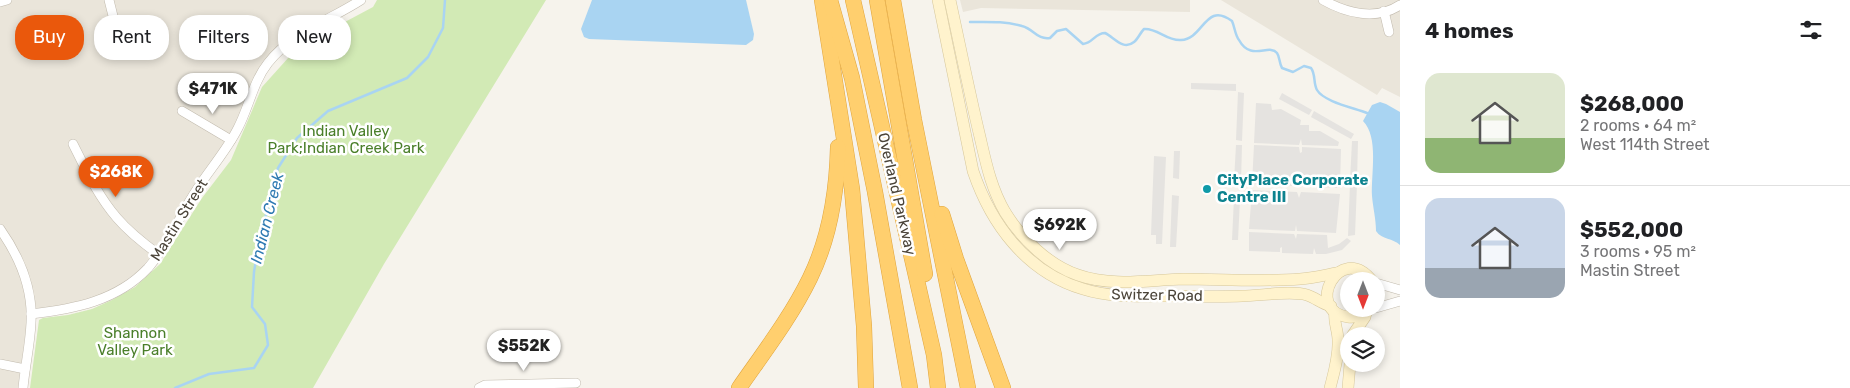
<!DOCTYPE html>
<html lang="en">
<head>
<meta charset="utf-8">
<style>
	body { margin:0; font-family:Rubik,sans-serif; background:#f6f6f6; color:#202124; height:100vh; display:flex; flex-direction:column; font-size:19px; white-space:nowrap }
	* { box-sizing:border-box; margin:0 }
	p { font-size:16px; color:#757577 }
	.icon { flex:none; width:28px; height:28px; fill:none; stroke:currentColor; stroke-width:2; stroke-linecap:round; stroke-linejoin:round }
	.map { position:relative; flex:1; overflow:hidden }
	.sheet { display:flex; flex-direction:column; background:#fff; width:450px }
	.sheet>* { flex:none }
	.guide { position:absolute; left:15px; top:15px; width:475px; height:45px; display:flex; gap:10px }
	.needle { width:32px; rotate:180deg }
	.fabs { position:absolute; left:1340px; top:272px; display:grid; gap:10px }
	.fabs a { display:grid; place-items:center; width:45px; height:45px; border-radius:50%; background:#fff; box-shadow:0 2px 8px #0003; font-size:25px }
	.price { position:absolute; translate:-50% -42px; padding:0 11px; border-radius:18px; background:#fff; color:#222; font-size:16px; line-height:32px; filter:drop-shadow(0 1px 2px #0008) }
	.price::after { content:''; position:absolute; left:50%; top:30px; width:15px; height:11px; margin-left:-8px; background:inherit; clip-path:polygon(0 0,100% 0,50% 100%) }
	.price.active { background:#ea580c; color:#fff }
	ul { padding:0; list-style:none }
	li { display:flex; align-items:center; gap:15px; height:125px; padding:0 25px }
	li+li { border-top:1px solid #e0e0e0 }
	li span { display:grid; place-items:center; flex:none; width:140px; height:100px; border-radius:15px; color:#555 }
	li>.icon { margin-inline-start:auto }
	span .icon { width:60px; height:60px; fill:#fffc; stroke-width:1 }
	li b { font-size:21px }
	h2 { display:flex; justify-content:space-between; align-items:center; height:60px; padding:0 25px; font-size:21px }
	.chip { padding:0 18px; border-radius:20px; background:#fff; box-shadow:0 2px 8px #0003; font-size:18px; line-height:45px }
	.chip.active { background:#ea580c; color:#fff }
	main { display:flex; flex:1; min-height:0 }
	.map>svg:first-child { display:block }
	.residential { fill:#eae5da }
	.green { fill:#d2eab5 }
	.parking { fill:#e5e3e0 }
	.water { fill:#a9d4f2 }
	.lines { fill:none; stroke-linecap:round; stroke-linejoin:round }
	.stream { stroke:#a9d4f2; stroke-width:2.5 }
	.street-casing { stroke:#c2bbae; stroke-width:10 }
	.secondary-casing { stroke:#d6c79b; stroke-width:12 }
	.highway-casing { stroke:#e0a43c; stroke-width:16 }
	.street { stroke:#fff; stroke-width:9 }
	.secondary { stroke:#fff3cd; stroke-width:11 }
	.highway { stroke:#ffcf6e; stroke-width:15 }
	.culture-dot { fill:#0f9aa8; stroke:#fff; stroke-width:2 }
	.labels { text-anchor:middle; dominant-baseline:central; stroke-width:5; stroke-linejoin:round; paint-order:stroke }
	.park-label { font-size:15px; fill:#4a7f2a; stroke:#fff }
	.culture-label { font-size:15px; font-weight:bold; fill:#0d838f; stroke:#fff; text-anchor:start }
	.street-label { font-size:15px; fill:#4b4439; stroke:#fff }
	.water-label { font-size:16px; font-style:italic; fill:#2e7ab2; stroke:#fff }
</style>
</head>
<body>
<main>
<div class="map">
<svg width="1400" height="388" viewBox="0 0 1400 388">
	<rect width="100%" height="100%" fill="#f6f3ec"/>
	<g class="residential">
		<path d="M0,0H355L274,51L235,127L166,236L140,270L112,290L94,299L48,309L26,311V329L18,388H0Z"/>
		<path d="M960,0H1190V12L981,8L963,12Z"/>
		<path d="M1221,0H1400V97L1382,88L1377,95Z"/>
	</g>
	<path class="green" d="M377,0H546L384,264L313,388H30L39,320L43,318L68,315L92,309L112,300L135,287L160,264L202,198L231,160L262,87L298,47L373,7Z"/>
	<g class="parking">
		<path d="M1191,83L1236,84V91L1191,89Z"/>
		<path d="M1238,92L1244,93L1242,141L1236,140Z"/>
		<path d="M1282,93L1312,110L1309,115L1279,99Z"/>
		<path d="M1256,103L1271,104L1272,110L1281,109L1301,120L1300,125H1309V131H1320L1339,142L1338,146L1302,145L1301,139L1299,145L1254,143Z"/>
		<path d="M1314,111L1354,134L1351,139L1311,117Z"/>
		<path d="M1352,141H1358L1357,181H1350Z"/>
		<path d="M1236,145H1242L1241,182L1234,181Z"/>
		<path d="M1254,145L1299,147L1300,153L1302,152V147L1341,149L1340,188L1301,186L1299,181L1297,186L1252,184Z"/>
		<path d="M1174,151H1180L1179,179L1173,178Z"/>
		<path d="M1154,156L1166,157L1162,244H1156V235H1151Z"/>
		<path d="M1350,184H1357L1355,235L1348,236Z"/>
		<path d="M1252,190L1297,192L1299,198L1301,192L1340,194L1336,233L1297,231L1296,225L1295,231L1249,229Z"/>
		<path d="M1172,195L1179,196L1176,247H1170Z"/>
		<path d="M1234,198L1240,199L1238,240H1232Z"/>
		<path d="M1249,232L1294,234L1296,239L1297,234L1327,235L1328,248L1339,244L1347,238L1351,241L1342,250L1326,254H1316L1314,248L1313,254L1282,253V247L1280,248V252L1249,251Z"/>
	</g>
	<g class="water">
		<path d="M592,0H746L754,34L753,40L746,45L589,39L584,37L581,29Z"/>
		<path d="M1380,102L1386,104L1400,112V245C1393,238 1382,240 1376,231C1376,219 1373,208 1372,196C1371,174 1379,137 1363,121L1372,105Z"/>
	</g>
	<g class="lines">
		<g class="stream">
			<path d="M970,22C988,22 1005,21 1022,26C1034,29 1037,40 1050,38L1057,31L1066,29L1083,44C1093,43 1095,33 1105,33C1114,37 1123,51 1134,42C1138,39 1140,33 1144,29C1158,28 1166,41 1181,40C1204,39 1205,1 1232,21C1235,28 1235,35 1239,40C1251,62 1269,43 1277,53C1280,57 1279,63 1282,68L1293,72L1304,66L1311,68C1316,75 1313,83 1317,90C1324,102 1355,108 1367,113"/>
			<path d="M175,388L209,374L254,368L268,345L265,324L252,307L254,272L259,242L278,168L297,138L328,111L407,78L428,57L443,28L445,0"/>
		</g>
		<defs>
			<g id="street">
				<path d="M109,0L113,16"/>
				<path d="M1323,0C1346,13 1376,21 1400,5"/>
				<path d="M0,2L7,0"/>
				<path d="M1384,11L1389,32"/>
				<path d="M182,111L231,140"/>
				<path d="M73,144C86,170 98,196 117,218C129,232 143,243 158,254"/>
				<path d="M0,229C19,256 33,289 31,323C30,345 25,366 23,388"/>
				<path d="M1376,283L1400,290"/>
				<path d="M1376,308L1400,301"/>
				<path d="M31,314C74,309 117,301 148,268C167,246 179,218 194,194C208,171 226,152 238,128C249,107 253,82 268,63C291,33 330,20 361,0"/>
				<path d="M0,364L25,369"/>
				<path d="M479,388L485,385L576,383"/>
			</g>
			<g id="secondary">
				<path d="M938,0L973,171C991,224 1026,272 1083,289C1111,298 1141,296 1170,296C1194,296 1218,297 1242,296C1260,296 1291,290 1307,295C1316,298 1322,304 1331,306"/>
				<path d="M950,0C960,46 969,91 980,137C986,163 991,188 1005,212C1021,238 1048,265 1078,275C1112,287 1148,280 1183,279C1222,279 1261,282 1300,279C1313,278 1325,275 1337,273"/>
				<path d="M1369,309C1365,315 1356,318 1348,317C1303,311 1340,240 1372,281"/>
				<path d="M1352,336L1365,317L1366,313"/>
				<path d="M1330,388C1334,372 1339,356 1338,340C1338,330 1333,321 1335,312"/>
				<path d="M1348,388L1350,364"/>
			</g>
			<g id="highway">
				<path d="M822,0L852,189L864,326L866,388"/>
				<path d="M830,0L852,78L875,192L910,388"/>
				<path d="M853,0L934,355L938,388"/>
				<path d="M877,0L925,274"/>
				<path d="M893,0L914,120L968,388"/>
				<path d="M942,214L956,259L1003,388"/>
				<path d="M739,388C764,352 791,317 810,278C830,237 837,192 838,147"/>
			</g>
		</defs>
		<use href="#street" class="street-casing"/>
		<use href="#secondary" class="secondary-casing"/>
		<use href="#highway" class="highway-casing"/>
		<use href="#street" class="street"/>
		<use href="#secondary" class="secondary"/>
		<use href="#highway" class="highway"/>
	</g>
	<circle class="culture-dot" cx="1207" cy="189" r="5"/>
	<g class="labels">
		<g class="park-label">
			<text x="346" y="131">Indian Valley<tspan x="346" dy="17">Park;Indian Creek Park</tspan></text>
			<text x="135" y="333">Shannon<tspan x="135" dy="17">Valley Park</tspan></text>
		</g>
		<g class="culture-label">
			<text x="1217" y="180">CityPlace Corporate<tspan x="1217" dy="17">Centre III</tspan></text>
		</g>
		<g class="street-label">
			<text transform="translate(897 194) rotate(77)">Overland Parkway</text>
			<text transform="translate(179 220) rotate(-58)">Mastin Street</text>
			<text transform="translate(1157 295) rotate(1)">Switzer Road</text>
		</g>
		<g class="water-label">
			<text transform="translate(267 218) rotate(-76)">Indian Creek</text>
		</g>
	</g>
</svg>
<div class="fabs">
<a><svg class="needle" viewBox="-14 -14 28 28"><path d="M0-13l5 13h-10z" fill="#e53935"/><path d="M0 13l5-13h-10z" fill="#757577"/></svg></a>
<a><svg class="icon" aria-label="layers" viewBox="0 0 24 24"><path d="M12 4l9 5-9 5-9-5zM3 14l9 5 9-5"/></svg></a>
</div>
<b class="price" style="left:213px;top:115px">$471K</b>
<b class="price active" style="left:116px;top:198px">$268K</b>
<b class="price" style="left:1060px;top:251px">$692K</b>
<b class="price" style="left:524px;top:372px">$552K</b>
<div class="guide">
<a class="chip active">Buy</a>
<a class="chip">Rent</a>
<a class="chip">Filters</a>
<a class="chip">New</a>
</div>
</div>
<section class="sheet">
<h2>4 homes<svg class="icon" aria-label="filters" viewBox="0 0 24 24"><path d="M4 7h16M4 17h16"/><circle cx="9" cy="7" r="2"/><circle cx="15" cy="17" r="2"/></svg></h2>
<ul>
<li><span style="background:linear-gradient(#dfe7d0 65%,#8fb573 0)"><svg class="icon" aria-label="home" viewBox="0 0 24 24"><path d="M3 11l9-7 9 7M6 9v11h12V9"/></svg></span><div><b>$268,000</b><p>2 rooms · 64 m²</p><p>West 114th Street</p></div></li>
<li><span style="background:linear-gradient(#c9d6e8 70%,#9aa5b1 0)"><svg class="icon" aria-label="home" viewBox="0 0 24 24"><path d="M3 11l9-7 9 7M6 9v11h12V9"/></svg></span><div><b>$552,000</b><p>3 rooms · 95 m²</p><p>Mastin Street</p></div></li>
</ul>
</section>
</main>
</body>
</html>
